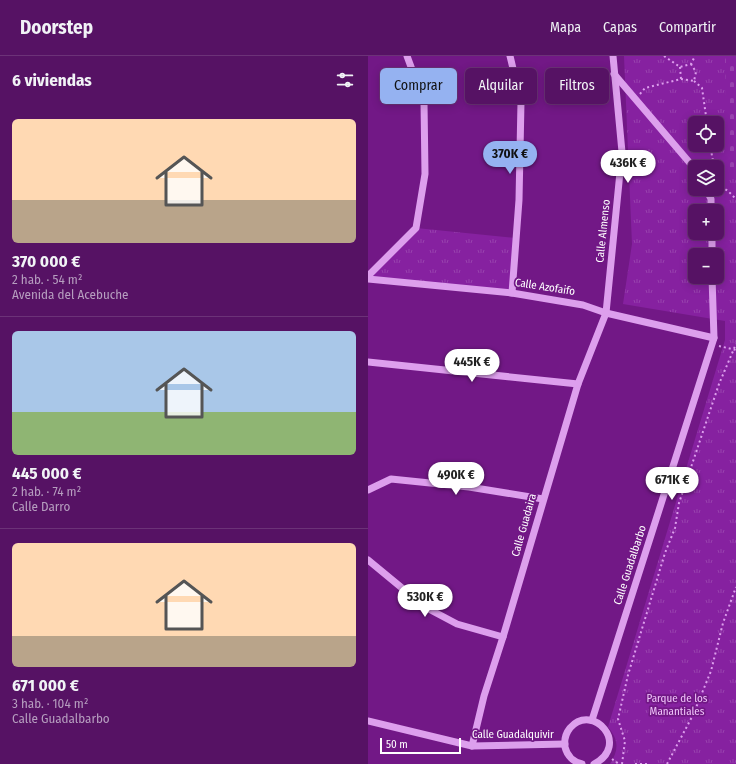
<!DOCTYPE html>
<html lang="es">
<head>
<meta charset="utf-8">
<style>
	body { margin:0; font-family:"Fira Sans Condensed",sans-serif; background:#5f206d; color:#f1f3f6; height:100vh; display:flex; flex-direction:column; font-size:15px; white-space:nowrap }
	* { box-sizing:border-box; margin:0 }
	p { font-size:13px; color:#b69ebf }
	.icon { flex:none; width:22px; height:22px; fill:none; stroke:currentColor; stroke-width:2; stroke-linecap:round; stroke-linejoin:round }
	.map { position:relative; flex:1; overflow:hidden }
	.sheet { display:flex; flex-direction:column; background:#561264; width:368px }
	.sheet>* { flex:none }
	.hud { position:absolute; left:12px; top:12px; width:296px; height:36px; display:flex; gap:8px }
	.buttons { position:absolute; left:320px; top:60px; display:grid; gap:8px }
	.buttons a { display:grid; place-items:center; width:36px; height:36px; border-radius:6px; background:#561264; box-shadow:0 2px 10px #0003,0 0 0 1px #6c3278; font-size:20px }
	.scale { position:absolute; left:12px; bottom:10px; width:81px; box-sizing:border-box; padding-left:4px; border:2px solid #fff; border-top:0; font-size:11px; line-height:14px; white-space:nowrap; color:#fff; -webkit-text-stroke:3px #721886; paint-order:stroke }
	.price { position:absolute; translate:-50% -34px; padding:0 9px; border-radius:14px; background:#fff; color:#222; font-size:13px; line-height:26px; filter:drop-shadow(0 1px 2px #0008) }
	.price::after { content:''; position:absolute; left:50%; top:24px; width:12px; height:9px; margin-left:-6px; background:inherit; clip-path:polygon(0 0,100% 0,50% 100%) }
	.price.active { background:#95b2f1; color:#111 }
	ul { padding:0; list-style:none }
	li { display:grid; align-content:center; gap:8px; height:212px; padding:0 12px }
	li+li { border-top:1px solid #6c3278 }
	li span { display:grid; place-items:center; height:124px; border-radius:6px; color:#555 }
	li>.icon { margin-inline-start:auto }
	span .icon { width:72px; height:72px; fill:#fffc; stroke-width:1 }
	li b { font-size:17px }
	h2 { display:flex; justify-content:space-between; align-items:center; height:48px; padding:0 12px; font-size:17px }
	.chip { padding:0 14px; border-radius:6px; background:#561264; box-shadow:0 2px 10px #0003,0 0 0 1px #6c3278; font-size:14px; line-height:36px }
	.chip.active { background:#95b2f1; color:#111 }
	header { display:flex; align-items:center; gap:24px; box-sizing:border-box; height:56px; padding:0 20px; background:#561264; border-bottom:1px solid #6c3278 }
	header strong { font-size:19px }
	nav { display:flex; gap:22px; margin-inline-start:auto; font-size:14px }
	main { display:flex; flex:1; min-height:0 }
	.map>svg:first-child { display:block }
	.grass { fill:url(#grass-tufts); fill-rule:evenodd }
	.cemetery { fill:url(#cemetery-stones) }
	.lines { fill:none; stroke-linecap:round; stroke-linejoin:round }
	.path { stroke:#dd9fed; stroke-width:2; stroke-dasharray:2 3; stroke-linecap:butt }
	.minor { stroke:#dd9fed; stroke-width:7 }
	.labels { text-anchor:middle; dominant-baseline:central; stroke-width:3.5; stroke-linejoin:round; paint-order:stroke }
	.street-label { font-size:11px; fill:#fff; stroke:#721886 }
	.park-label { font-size:11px; fill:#efc4f9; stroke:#721886 }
</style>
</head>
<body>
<header>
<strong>Doorstep</strong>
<nav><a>Mapa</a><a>Capas</a><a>Compartir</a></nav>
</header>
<main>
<section class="sheet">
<h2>6 viviendas<svg class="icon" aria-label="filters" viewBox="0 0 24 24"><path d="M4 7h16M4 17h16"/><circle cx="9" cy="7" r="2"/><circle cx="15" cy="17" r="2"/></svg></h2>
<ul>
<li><span style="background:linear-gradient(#ffd9b3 65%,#b9a48a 0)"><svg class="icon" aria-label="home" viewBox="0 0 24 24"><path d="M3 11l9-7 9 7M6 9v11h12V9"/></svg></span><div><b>370 000 €</b><p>2 hab. · 54 m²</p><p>Avenida del Acebuche</p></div></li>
<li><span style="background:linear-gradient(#a9c7e8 65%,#8fb573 0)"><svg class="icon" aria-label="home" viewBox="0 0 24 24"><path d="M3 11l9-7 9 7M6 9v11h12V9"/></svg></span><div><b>445 000 €</b><p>2 hab. · 74 m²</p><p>Calle Darro</p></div></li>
<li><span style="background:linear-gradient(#ffd9b3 75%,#b9a48a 0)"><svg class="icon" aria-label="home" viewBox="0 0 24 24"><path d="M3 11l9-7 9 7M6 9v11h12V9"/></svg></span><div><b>671 000 €</b><p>3 hab. · 104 m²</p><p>Calle Guadalbarbo</p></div></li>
</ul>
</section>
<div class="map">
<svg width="368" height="708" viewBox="0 0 368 708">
	<defs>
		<pattern id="grass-tufts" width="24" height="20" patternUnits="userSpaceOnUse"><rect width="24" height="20" fill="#8621a0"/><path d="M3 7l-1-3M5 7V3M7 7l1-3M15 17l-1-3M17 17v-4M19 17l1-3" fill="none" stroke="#9842ae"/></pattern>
		<pattern id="cemetery-stones" width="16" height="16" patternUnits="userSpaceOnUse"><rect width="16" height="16" fill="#8621a0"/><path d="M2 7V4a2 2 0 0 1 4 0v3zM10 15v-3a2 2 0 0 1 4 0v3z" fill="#9842ae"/></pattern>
	</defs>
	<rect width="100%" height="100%" fill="#721886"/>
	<g class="grass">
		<path d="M256,0H368V708H242C251,694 251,684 240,671L357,284V265L255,248L264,188ZM327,67H349V89H327ZM327,111H349V133H327ZM327,155H349V177H327ZM327,199H349V221H327Z"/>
		<path d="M48,172L148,182L144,237L0,220Z"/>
	</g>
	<path class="cemetery" d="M357,0H368V120L360,121Z"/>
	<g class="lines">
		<g class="path">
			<path d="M296,0L312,11L323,8L327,0"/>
			<path d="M313,23L326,25L328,16L323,8"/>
			<path d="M326,25L334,32L339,67"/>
			<path d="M272,38L277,32L313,23L312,11"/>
			<path d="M338,111L345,105L342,89"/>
			<path d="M349,128L360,135L368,143"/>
			<path d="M351,290L368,294"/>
			<path d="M244,703L251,708"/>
			<path d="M254,708L257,685L250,663L260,619L297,497L307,472L311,447L351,328L368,288"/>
			<path d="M267,708H282"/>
			<path d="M299,708L325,659L343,615L355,567L368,531"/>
		</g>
		<g class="minor">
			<path d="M142,0L153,46L151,144L144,237"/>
			<path d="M246,18L327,113"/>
			<path d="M338,133L343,143V155"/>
			<path d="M344,177V199"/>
			<path d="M0,220L48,172L57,118L56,46L39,0"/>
			<path d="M0,223L144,237L215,249L238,257L346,282"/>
			<path d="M0,306L210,328"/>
			<path d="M0,434L23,423L101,431L175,443"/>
			<path d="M0,504L57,551L89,568L135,581"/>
			<path d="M224,664L346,282L344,221"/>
			<path d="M0,665L104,690L197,688"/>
			<path d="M104,690L116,640L135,581L210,328L238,257L254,96L245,0"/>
			<path d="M214,708C206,706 199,700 197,691C196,684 198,677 202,672C225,646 263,689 226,708"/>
		</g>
	</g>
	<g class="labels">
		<g class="street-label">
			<text transform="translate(235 175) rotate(-84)">Calle Almenso</text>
			<text transform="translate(177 231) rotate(9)">Calle Azofaifo</text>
			<text transform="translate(156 469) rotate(-74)">Calle Guadaira</text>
			<text transform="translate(262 509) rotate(-72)">Calle Guadalbarbo</text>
			<text x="145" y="678">Calle Guadalquivir</text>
		</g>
		<g class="park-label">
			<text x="309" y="642">Parque de los<tspan x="309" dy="13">Manantiales</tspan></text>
		</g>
	</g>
</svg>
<div class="buttons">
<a><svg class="icon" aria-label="locate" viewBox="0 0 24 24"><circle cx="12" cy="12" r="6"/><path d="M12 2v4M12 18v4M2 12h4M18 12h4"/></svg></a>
<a><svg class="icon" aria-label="layers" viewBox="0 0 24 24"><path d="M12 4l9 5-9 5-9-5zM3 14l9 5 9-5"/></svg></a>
<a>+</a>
<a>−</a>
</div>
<div class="scale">50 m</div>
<b class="price active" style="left:142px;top:119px">370K €</b>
<b class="price" style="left:260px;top:128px">436K €</b>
<b class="price" style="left:104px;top:327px">445K €</b>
<b class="price" style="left:88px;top:440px">490K €</b>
<b class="price" style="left:304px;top:445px">671K €</b>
<b class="price" style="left:57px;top:562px">530K €</b>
<div class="hud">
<a class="chip active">Comprar</a>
<a class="chip">Alquilar</a>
<a class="chip">Filtros</a>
</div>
</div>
</main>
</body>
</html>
